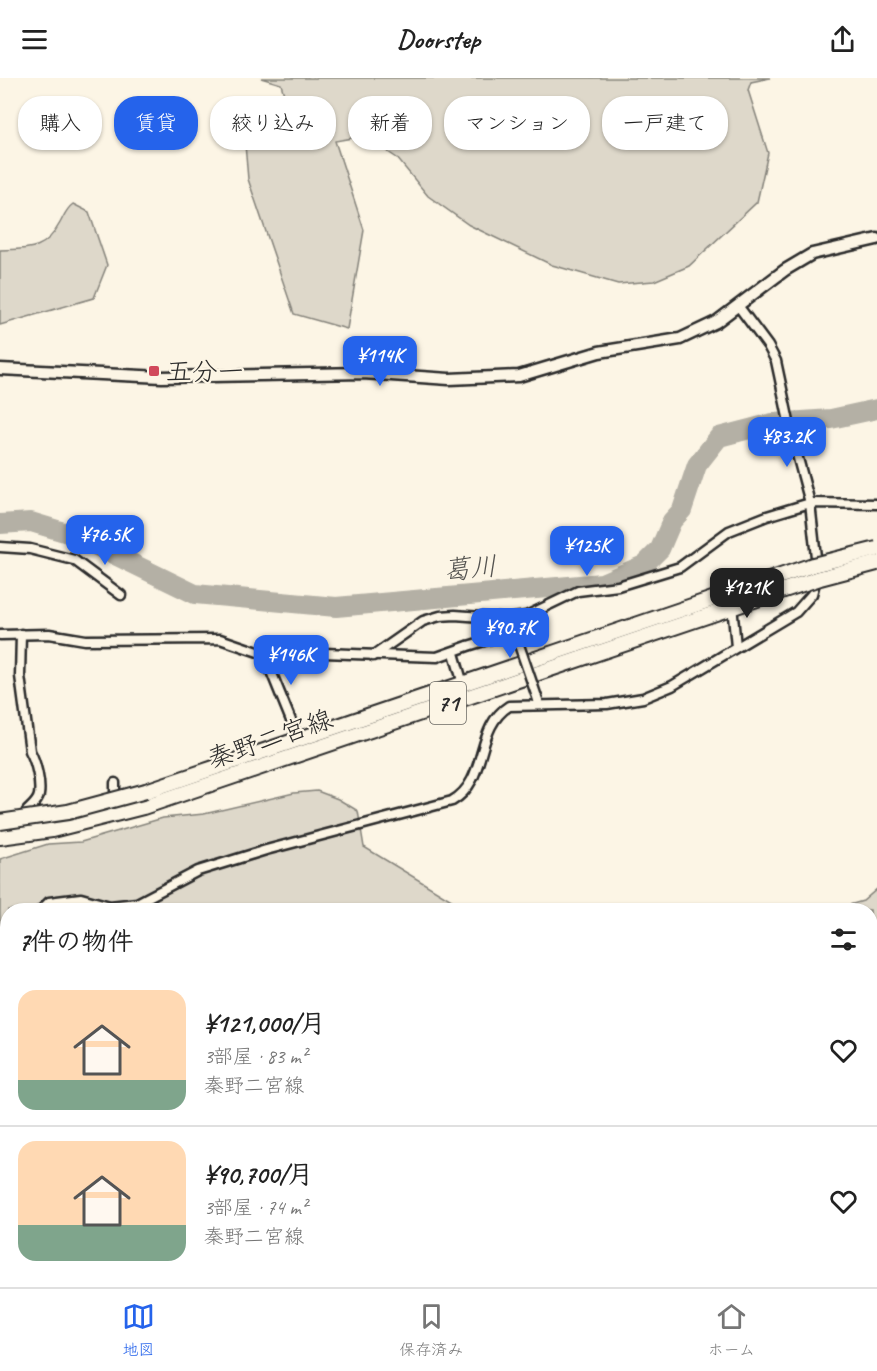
<!DOCTYPE html>
<html lang="ja">
<head>
<meta charset="utf-8">
<style>
	body { margin:0; font-family:Caveat,"Klee One",sans-serif; background:#f2f2f2; color:#222; height:100vh; display:flex; flex-direction:column; font-size:22px; white-space:nowrap }
	* { box-sizing:border-box; margin:0 }
	p { font-size:20px; color:#767676 }
	.icon { flex:none; width:33px; height:33px; fill:none; stroke:currentColor; stroke-width:2; stroke-linecap:round; stroke-linejoin:round }
	.map { position:relative; flex:1; overflow:hidden }
	.panel { position:absolute; left:0px; top:825px; width:878px; height:384px; display:flex; flex-direction:column; background:#fff; border-radius:24px 24px 0 0; box-shadow:0 2px 4px #0004 }
	.panel>* { flex:none }
	.guide { position:absolute; left:18px; top:18px; width:842px; height:54px; display:flex; gap:12px }
	.price { position:absolute; translate:-50% -51px; padding:0 14px; border-radius:12px; background:#2563eb; color:#fff; font-size:20px; line-height:39px; filter:drop-shadow(0 2px 3px #0008) }
	.price::after { content:''; position:absolute; left:50%; top:36px; width:18px; height:14px; margin-left:-9px; background:inherit; clip-path:polygon(0 0,100% 0,50% 100%) }
	.price.selected { background:#222; color:#fff }
	ul { padding:0; list-style:none }
	li { display:flex; align-items:center; gap:18px; height:150px; padding:0 18px }
	li+li { border-top:2px solid #e0e0e0 }
	li span { display:grid; place-items:center; flex:none; width:168px; height:120px; border-radius:18px; color:#555 }
	li>.icon { margin-inline-start:auto }
	span .icon { width:72px; height:72px; fill:#fffc; stroke-width:1 }
	li b { font-size:26px }
	h2 { display:flex; justify-content:space-between; align-items:center; height:72px; padding:0 18px; font-size:26px }
	.pill { padding:0 21px; border-radius:24px; background:#fff; box-shadow:0 2px 4px #0004; font-size:21px; line-height:54px }
	.pill.selected { background:#2563eb; color:#fff }
	header { display:flex; justify-content:space-between; align-items:center; height:78px; padding:0 18px; background:#fff; font-size:27px; font-weight:800 }
	.dock { display:flex; justify-content:space-around; align-items:center; height:84px; border-top:2px solid #e0e0e0; background:#fff; font-size:16px; color:#767676 }
	.dock a { display:grid; justify-items:center; gap:3px }
	.dock .selected { color:#2563eb }
	.map>svg:first-child { display:block }
	.green { fill:#ded8ca; stroke:#84827a; stroke-width:1.5 }
	.lines { fill:none; stroke-linecap:round; stroke-linejoin:round }
	.river { stroke:#b4b0a5; stroke-width:20 }
	.minor-casing { stroke:#2b2b2b; stroke-width:13 }
	.tertiary-casing { stroke:#2b2b2b; stroke-width:15 }
	.primary-casing { stroke:#2b2b2b; stroke-width:18 }
	.minor { stroke:#fcf5e5; stroke-width:8 }
	.tertiary { stroke:#fcf5e5; stroke-width:10 }
	.primary { stroke:#fcf5e5; stroke-width:14 }
	.minor-bridge-casing { stroke:#2b2b2b; stroke-width:13; stroke-linecap:butt }
	.primary-bridge-casing { stroke:#2b2b2b; stroke-width:18; stroke-linecap:butt }
	.minor-bridge { stroke:#fcf5e5; stroke-width:8 }
	.primary-bridge { stroke:#fcf5e5; stroke-width:14 }
	.poi-dot { fill:#d1495b; stroke:#fcf5e5; stroke-width:2 }
	.labels { text-anchor:middle; dominant-baseline:central; stroke-width:4.5; stroke-linejoin:round; paint-order:stroke }
	.shield { fill:#fcf5e5; stroke:#6a6863; stroke-width:1.5 }
	.shield-label { font-size:24px; font-weight:bold; fill:#2b2b2b }
	.poi-label { font-size:26px; fill:#2b2b2b; stroke:#fcf5e5; text-anchor:start }
	.street-label { font-size:26px; fill:#2b2b2b; stroke:#fcf5e5 }
	.water-label { font-size:27px; font-style:italic; fill:#545350; stroke:#fcf5e5 }
</style>
</head>
<body>
<header><svg class="icon" aria-label="menu" viewBox="0 0 24 24"><path d="M4 6h16M4 12h16M4 18h16"/></svg>Doorstep<svg class="icon" aria-label="share" viewBox="0 0 24 24"><path d="M12 15V3M7 8l5-5 5 5M5 13v7h14v-7"/></svg></header>
<div class="map">
<svg width="877" height="1209" viewBox="0 0 877 1209">
	<rect width="100%" height="100%" fill="#fcf5e5"/>
	<filter id="ink" filterUnits="userSpaceOnUse"><feTurbulence type="fractalNoise" baseFrequency=".0167" numOctaves="2"/><feDisplacementMap in="SourceGraphic" scale="12" xChannelSelector="R" yChannelSelector="G"/><feConvolveMatrix kernelMatrix="1 2 1 2 8 2 1 2 1" color-interpolation-filters="sRGB"/></filter>
	<g filter="url(#ink)">
		<g class="green">
			<path d="M261,0H770L751,4L748,12L768,75L757,124L689,188L654,203L618,206L552,187L469,147L428,118L397,80L364,58L335,63L364,152L347,251L294,236L248,101L244,55L284,49L287,27L281,6Z"/>
			<path d="M73,126L89,134L107,187L94,220L0,247V172C29,171 45,173 60,145C64,138 66,131 73,126Z"/>
			<path d="M317,713L338,721L358,733L364,769L468,832H8L7,1039L0,1005V781L48,766L81,764L163,740L204,736L294,715Z"/>
			<path d="M877,811V945L870,947V832H832L863,823Z"/>
			<path d="M515,1202H547L544,1209H522Z"/>
		</g>
		<g class="lines">
			<path class="river" d="M0,446L31,444L74,457L195,516L336,529L602,505L644,487L660,471L672,443L682,432L697,387L719,359L773,345L831,341L877,331"/>
			<defs>
				<g id="minor">
					<path d="M739,229L768,268L776,283L792,358L810,425L817,488"/>
					<path d="M0,469L30,471L74,482L121,517"/>
					<path d="M732,527L736,569"/>
					<path d="M21,556L20,598L30,673C36,684 41,705 39,717C38,724 31,729 27,733V737L46,745L102,733"/>
					<path d="M0,557L49,556L85,562L220,561L264,576L281,577L323,575L437,579L468,568"/>
					<path d="M454,575L463,606"/>
					<path d="M264,576L294,650"/>
					<path d="M373,578L423,543L440,538L455,537L508,541L526,538L578,513L618,508L680,489L729,453L767,438L810,425L877,426"/>
					<path d="M115,705V724"/>
					<path d="M41,832L49,824L81,820L110,828L137,825L198,793L266,772L452,723C489,702 474,650 509,628L607,626L643,620L672,608L796,534L812,516L816,501"/>
					<path d="M0,879L8,870"/>
					<path d="M0,1055L8,1073"/>
					<path d="M115,1202L126,1209"/>
				</g>
				<path id="tertiary" d="M0,291L162,299L363,295L449,301L519,298L599,274L680,261L716,244L785,192L812,176L877,161"/>
				<g id="primary">
					<path d="M146,713L751,508"/>
					<path d="M0,759L52,752L143,729L754,522"/>
				</g>
			</defs>
			<use href="#minor" class="minor-casing"/>
			<use href="#tertiary" class="tertiary-casing"/>
			<use href="#primary" class="primary-casing"/>
			<use href="#minor" class="minor"/>
			<use href="#tertiary" class="tertiary"/>
			<use href="#primary" class="primary"/>
			<defs>
				<path id="minor-bridge" d="M468,568L507,556L517,561L538,622"/>
				<g id="primary-bridge">
					<path d="M751,508L813,487L877,471"/>
					<path d="M754,522L820,500L877,485"/>
					<path d="M0,744L68,734L146,713"/>
				</g>
			</defs>
			<use href="#minor-bridge" class="minor-bridge-casing"/>
			<use href="#primary-bridge" class="primary-bridge-casing"/>
			<use href="#minor-bridge" class="minor-bridge"/>
			<use href="#primary-bridge" class="primary-bridge"/>
		</g>
	</g>
	<rect class="poi-dot" x="148" y="287" width="12" height="12" rx="3"/>
	<g class="labels">
		<rect class="shield" x="430" y="604" width="36" height="42" rx="4.5"/>
		<g class="shield-label">
			<text x="448" y="625">71</text>
		</g>
		<g class="poi-label">
			<text x="166" y="293">五分一</text>
		</g>
		<g class="street-label">
			<text transform="translate(270 661) rotate(-19)">秦野二宮線</text>
		</g>
		<g class="water-label">
			<text transform="translate(470 490) rotate(-5)">葛川</text>
		</g>
	</g>
</svg>
<b class="price" style="left:380px;top:309px">¥114K</b>
<b class="price" style="left:787px;top:390px">¥83.2K</b>
<b class="price" style="left:105px;top:488px">¥76.5K</b>
<b class="price" style="left:587px;top:499px">¥125K</b>
<b class="price selected" style="left:747px;top:541px">¥121K</b>
<b class="price" style="left:510px;top:581px">¥90.7K</b>
<b class="price" style="left:291px;top:608px">¥146K</b>
<div class="guide">
<a class="pill">購入</a>
<a class="pill selected">賃貸</a>
<a class="pill">絞り込み</a>
<a class="pill">新着</a>
<a class="pill">マンション</a>
<a class="pill">一戸建て</a>
</div>
<section class="panel">
<h2>7件の物件<svg class="icon" aria-label="filters" viewBox="0 0 24 24"><path d="M4 7h16M4 17h16"/><circle cx="9" cy="7" r="2"/><circle cx="15" cy="17" r="2"/></svg></h2>
<ul>
<li><span style="background:linear-gradient(#ffd9b3 75%,#7fa58c 0)"><svg class="icon" aria-label="home" viewBox="0 0 24 24"><path d="M3 11l9-7 9 7M6 9v11h12V9"/></svg></span><div><b>¥121,000/月</b><p>3部屋 · 83 m²</p><p>秦野二宮線</p></div><svg class="icon" aria-label="heart" viewBox="0 0 24 24"><path d="M12 20l-8-8c-3-5 5-10 8-4 3-6 11-1 8 4z"/></svg></li>
<li><span style="background:linear-gradient(#ffd9b3 70%,#7fa58c 0)"><svg class="icon" aria-label="home" viewBox="0 0 24 24"><path d="M3 11l9-7 9 7M6 9v11h12V9"/></svg></span><div><b>¥90,700/月</b><p>3部屋 · 74 m²</p><p>秦野二宮線</p></div><svg class="icon" aria-label="heart" viewBox="0 0 24 24"><path d="M12 20l-8-8c-3-5 5-10 8-4 3-6 11-1 8 4z"/></svg></li>
</ul>
</section>
</div>
<nav class="dock">
<a class="selected"><svg class="icon" aria-label="map" viewBox="0 0 24 24"><path d="M3 6l6-2 6 2 6-2v14l-6 2-6-2-6 2zM9 4v14M15 6v14"/></svg>地図</a>
<a><svg class="icon" aria-label="saved" viewBox="0 0 24 24"><path d="M7 4h10v16l-5-4-5 4z"/></svg>保存済み</a>
<a><svg class="icon" aria-label="home" viewBox="0 0 24 24"><path d="M3 11l9-7 9 7M6 9v11h12V9"/></svg>ホーム</a>
</nav>
</body>
</html>
